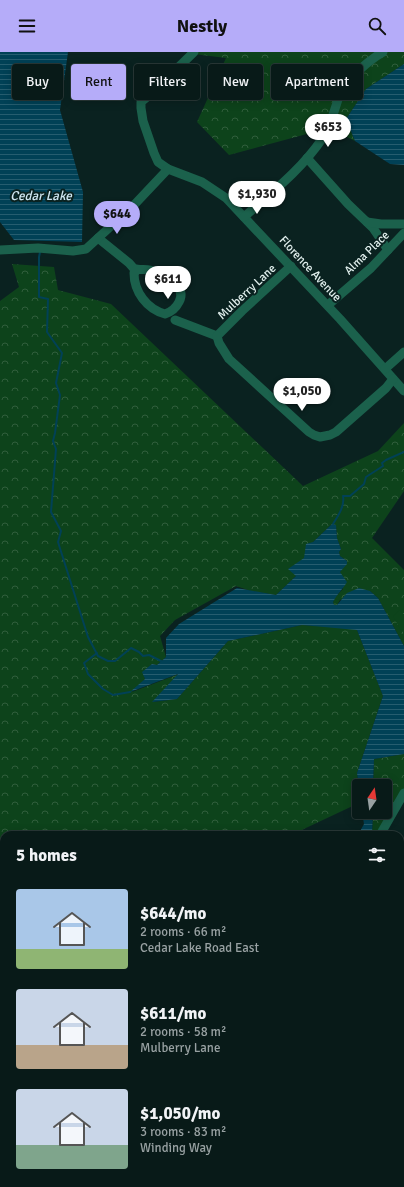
<!DOCTYPE html>
<html lang="en">
<head>
<meta charset="utf-8">
<style>
	body { margin:0; font-family:Signika,sans-serif; background:#112321; color:#f1f3f6; height:100vh; display:flex; flex-direction:column; font-size:15px; white-space:nowrap }
	* { box-sizing:border-box; margin:0 }
	p { font-size:13px; color:#98a1a2 }
	.icon { flex:none; width:22px; height:22px; fill:none; stroke:currentColor; stroke-width:2; stroke-linecap:round; stroke-linejoin:round }
	.map { position:relative; flex:1; overflow:hidden }
	.details { position:absolute; left:0px; top:779px; width:404px; height:356px; display:flex; flex-direction:column; background:#081a18; border-radius:12px 12px 0 0; box-shadow:0 2px 10px #0003,0 0 0 1px #293837 }
	.details>* { flex:none }
	.banner { position:absolute; left:12px; top:12px; width:380px; height:36px; display:flex; gap:8px }
	.needle { width:26px; rotate:13deg }
	.fabs { position:absolute; left:352px; top:727px; display:grid; gap:8px }
	.fabs a { display:grid; place-items:center; width:40px; height:40px; border-radius:4px; background:#081a18; box-shadow:0 2px 10px #0003,0 0 0 1px #293837; font-size:20px }
	.price { position:absolute; translate:-50% -34px; padding:0 9px; border-radius:14px; background:#fff; color:#222; font-size:13px; line-height:26px; filter:drop-shadow(0 1px 2px #0008) }
	.price::after { content:''; position:absolute; left:50%; top:24px; width:12px; height:9px; margin-left:-6px; background:inherit; clip-path:polygon(0 0,100% 0,50% 100%) }
	.price.on { background:#b5acf9; color:#111 }
	ul { padding:0; list-style:none }
	li { display:flex; align-items:center; gap:12px; height:100px; padding:0 16px }
	li span { display:grid; place-items:center; flex:none; width:112px; height:80px; border-radius:4px; color:#555 }
	li>.icon { margin-inline-start:auto }
	span .icon { width:48px; height:48px; fill:#fffc; stroke-width:1 }
	li b { font-size:17px }
	h2 { display:flex; justify-content:space-between; align-items:center; height:48px; padding:0 16px; font-size:17px }
	.chip { padding:0 14px; border-radius:4px; background:#081a18; box-shadow:0 2px 10px #0003,0 0 0 1px #293837; font-size:14px; line-height:36px }
	.chip.on { background:#b5acf9; color:#111 }
	header { display:flex; justify-content:space-between; align-items:center; height:52px; padding:0 16px; background:#b5acf9; color:#111; font-size:18px; font-weight:800 }
	.map>svg:first-child { display:block }
	.forest { fill:url(#forest-crowns) }
	.park { fill:#0d431b }
	.water { fill:url(#water-rules) }
	.lines { fill:none; stroke-linecap:round; stroke-linejoin:round }
	.stream { stroke:#014156; stroke-width:2 }
	.river { stroke:#014156; stroke-width:11 }
	.minor { stroke:#1b614c; stroke-width:9 }
	.labels { text-anchor:middle; dominant-baseline:central; stroke-width:4; stroke-linejoin:round; paint-order:stroke }
	.street-label { font-size:12px; fill:#e2f0ee; stroke:#0a2220 }
	.water-label { font-size:13px; font-style:italic; fill:#cfe6f1; stroke:#0a2220 }
</style>
</head>
<body>
<header><svg class="icon" aria-label="menu" viewBox="0 0 24 24"><path d="M4 6h16M4 12h16M4 18h16"/></svg>Nestly<svg class="icon" aria-label="search" viewBox="0 0 24 24"><circle cx="10" cy="10" r="6"/><path d="M15 15l6 6"/></svg></header>
<div class="map">
<svg width="404" height="1135" viewBox="0 0 404 1135">
	<defs>
		<pattern id="forest-crowns" width="20" height="18" patternUnits="userSpaceOnUse"><rect width="20" height="18" fill="#0d431b"/><path d="M2 6a3 3 0 1 1 6 0M12 15a3 3 0 1 1 6 0" fill="none" stroke="#305e3c"/></pattern>
		<pattern id="water-rules" width="6" height="5" patternUnits="userSpaceOnUse"><rect width="6" height="5" fill="#014156"/><path d="M0 2.5h6" fill="none" stroke="#265d6f"/></pattern>
	</defs>
	<rect width="100%" height="100%" fill="#0a2220"/>
	<g class="forest">
		<path d="M195,0H404V12L366,37L346,67L355,89L329,76L229,103L197,70L226,6L194,2Z"/>
		<path d="M12,212L54,215L58,238L111,252L303,434L378,399L404,371V439L372,486L404,518V594L378,546L370,539L340,548L337,553L334,554L333,550L335,545L343,537L340,520L347,509L340,504L339,500L341,497L337,486L336,474L332,472L313,490L297,523L276,543L251,539L236,534L175,568L160,584L166,605L157,613L152,612L143,620L145,627L132,640L179,622L153,650L177,647L228,589L302,573L320,574L326,571L357,578L383,644L357,721L359,736V751L291,783H4V956L0,957V249L19,235Z"/>
		<path d="M404,702V749L383,783H372L373,760H385V734H373L374,707Z"/>
		<path d="M404,873V1135H75L79,1131H400V874Z"/>
	</g>
	<path class="park" d="M400,558L404,563V581L400,577L393,564Z"/>
	<g class="water">
		<path d="M0,0H68L60,58L83,140L82,190L14,188L0,170Z"/>
		<path d="M404,12V113L390,112L355,89L346,67L366,37Z"/>
		<path d="M332,472L336,473L337,486L341,497L339,500L340,504L347,509V512L340,520L347,530C343,537 337,542 333,550L334,553H337L347,541L359,536L370,539L378,546L404,594V702L374,707L373,734H359V736L357,721L383,644L357,578L302,573L228,589L177,647L152,650L178,622L130,640L145,627L142,620L152,612L157,613L166,605V586L179,572L237,536L276,543L296,524L288,517L304,506L306,492L313,490Z"/>
		<path d="M362,760H373L372,783H358L364,772Z"/>
		<path d="M4,1082V1131H73L68,1135H0V1084Z"/>
	</g>
	<g class="lines">
		<g class="stream">
			<path d="M40,200L39,205V245L48,247L47,280L62,301L56,331L60,343L55,381L53,389L56,397L51,460L61,479L58,490L88,585L98,604L108,609H115L131,596L139,600L143,604L149,603L161,609"/>
			<path d="M333,472C338,464 345,454 343,444H350L364,432L366,425L383,414L382,411L386,408L404,400"/>
			<path d="M97,601L84,611L88,622L103,637L113,643L130,640"/>
			<path d="M400,953L404,959"/>
		</g>
		<g class="river">
			<path d="M400,997L404,992"/>
			<path d="M362,1135L363,1131"/>
		</g>
		<g class="minor">
			<path d="M194,0L152,41L141,50V56L143,69L154,101L158,110L168,117L202,130L226,146L340,267L404,339"/>
			<path d="M307,106L348,152L373,176L388,198"/>
			<path d="M244,165C271,141 301,118 322,87C331,74 334,58 340,42C347,27 369,8 383,0"/>
			<path d="M367,170L381,172H404"/>
			<path d="M98,186L129,211L136,219"/>
			<path d="M0,198L38,196L73,199L86,197L135,152L168,117"/>
			<path d="M137,217C141,218 146,217 150,218C163,221 188,234 179,250C176,256 171,260 165,262C147,257 134,240 134,221Z"/>
			<path d="M328,253L371,216L404,181"/>
			<path d="M175,268L217,284L242,259L291,214"/>
			<path d="M217,284L219,291L229,307L309,380L314,383L320,385L330,383L336,380L386,336L393,327"/>
			<path d="M385,317L404,300"/>
			<path d="M380,783L404,741"/>
			<path d="M400,840L404,847"/>
			<path d="M0,880L4,881"/>
			<path d="M0,1065L4,1064"/>
		</g>
	</g>
	<g class="labels">
		<g class="street-label">
			<text transform="translate(367 201) rotate(-44)">Alma Place</text>
			<text transform="translate(310 217) rotate(47)">Florence Avenue</text>
			<text transform="translate(247 240) rotate(-43)">Mulberry Lane</text>
		</g>
		<g class="water-label">
			<text x="41" y="144">Cedar Lake</text>
		</g>
	</g>
</svg>
<div class="fabs">
<a><svg class="needle" viewBox="-14 -14 28 28"><path d="M0-13l5 13h-10z" fill="#e53935"/><path d="M0 13l5-13h-10z" fill="#98a1a2"/></svg></a>
</div>
<b class="price" style="left:328px;top:96px">$653</b>
<b class="price" style="left:257px;top:163px">$1,930</b>
<b class="price on" style="left:117px;top:183px">$644</b>
<b class="price" style="left:168px;top:248px">$611</b>
<b class="price" style="left:302px;top:360px">$1,050</b>
<div class="banner">
<a class="chip">Buy</a>
<a class="chip on">Rent</a>
<a class="chip">Filters</a>
<a class="chip">New</a>
<a class="chip">Apartment</a>
</div>
<section class="details">
<h2>5 homes<svg class="icon" aria-label="filters" viewBox="0 0 24 24"><path d="M4 7h16M4 17h16"/><circle cx="9" cy="7" r="2"/><circle cx="15" cy="17" r="2"/></svg></h2>
<ul>
<li><span style="background:linear-gradient(#a9c7e8 75%,#8fb573 0)"><svg class="icon" aria-label="home" viewBox="0 0 24 24"><path d="M3 11l9-7 9 7M6 9v11h12V9"/></svg></span><div><b>$644/mo</b><p>2 rooms · 66 m²</p><p>Cedar Lake Road East</p></div></li>
<li><span style="background:linear-gradient(#c9d6e8 70%,#b9a48a 0)"><svg class="icon" aria-label="home" viewBox="0 0 24 24"><path d="M3 11l9-7 9 7M6 9v11h12V9"/></svg></span><div><b>$611/mo</b><p>2 rooms · 58 m²</p><p>Mulberry Lane</p></div></li>
<li><span style="background:linear-gradient(#c9d6e8 70%,#7fa58c 0)"><svg class="icon" aria-label="home" viewBox="0 0 24 24"><path d="M3 11l9-7 9 7M6 9v11h12V9"/></svg></span><div><b>$1,050/mo</b><p>3 rooms · 83 m²</p><p>Winding Way</p></div></li>
</ul>
</section>
</div>
</body>
</html>
